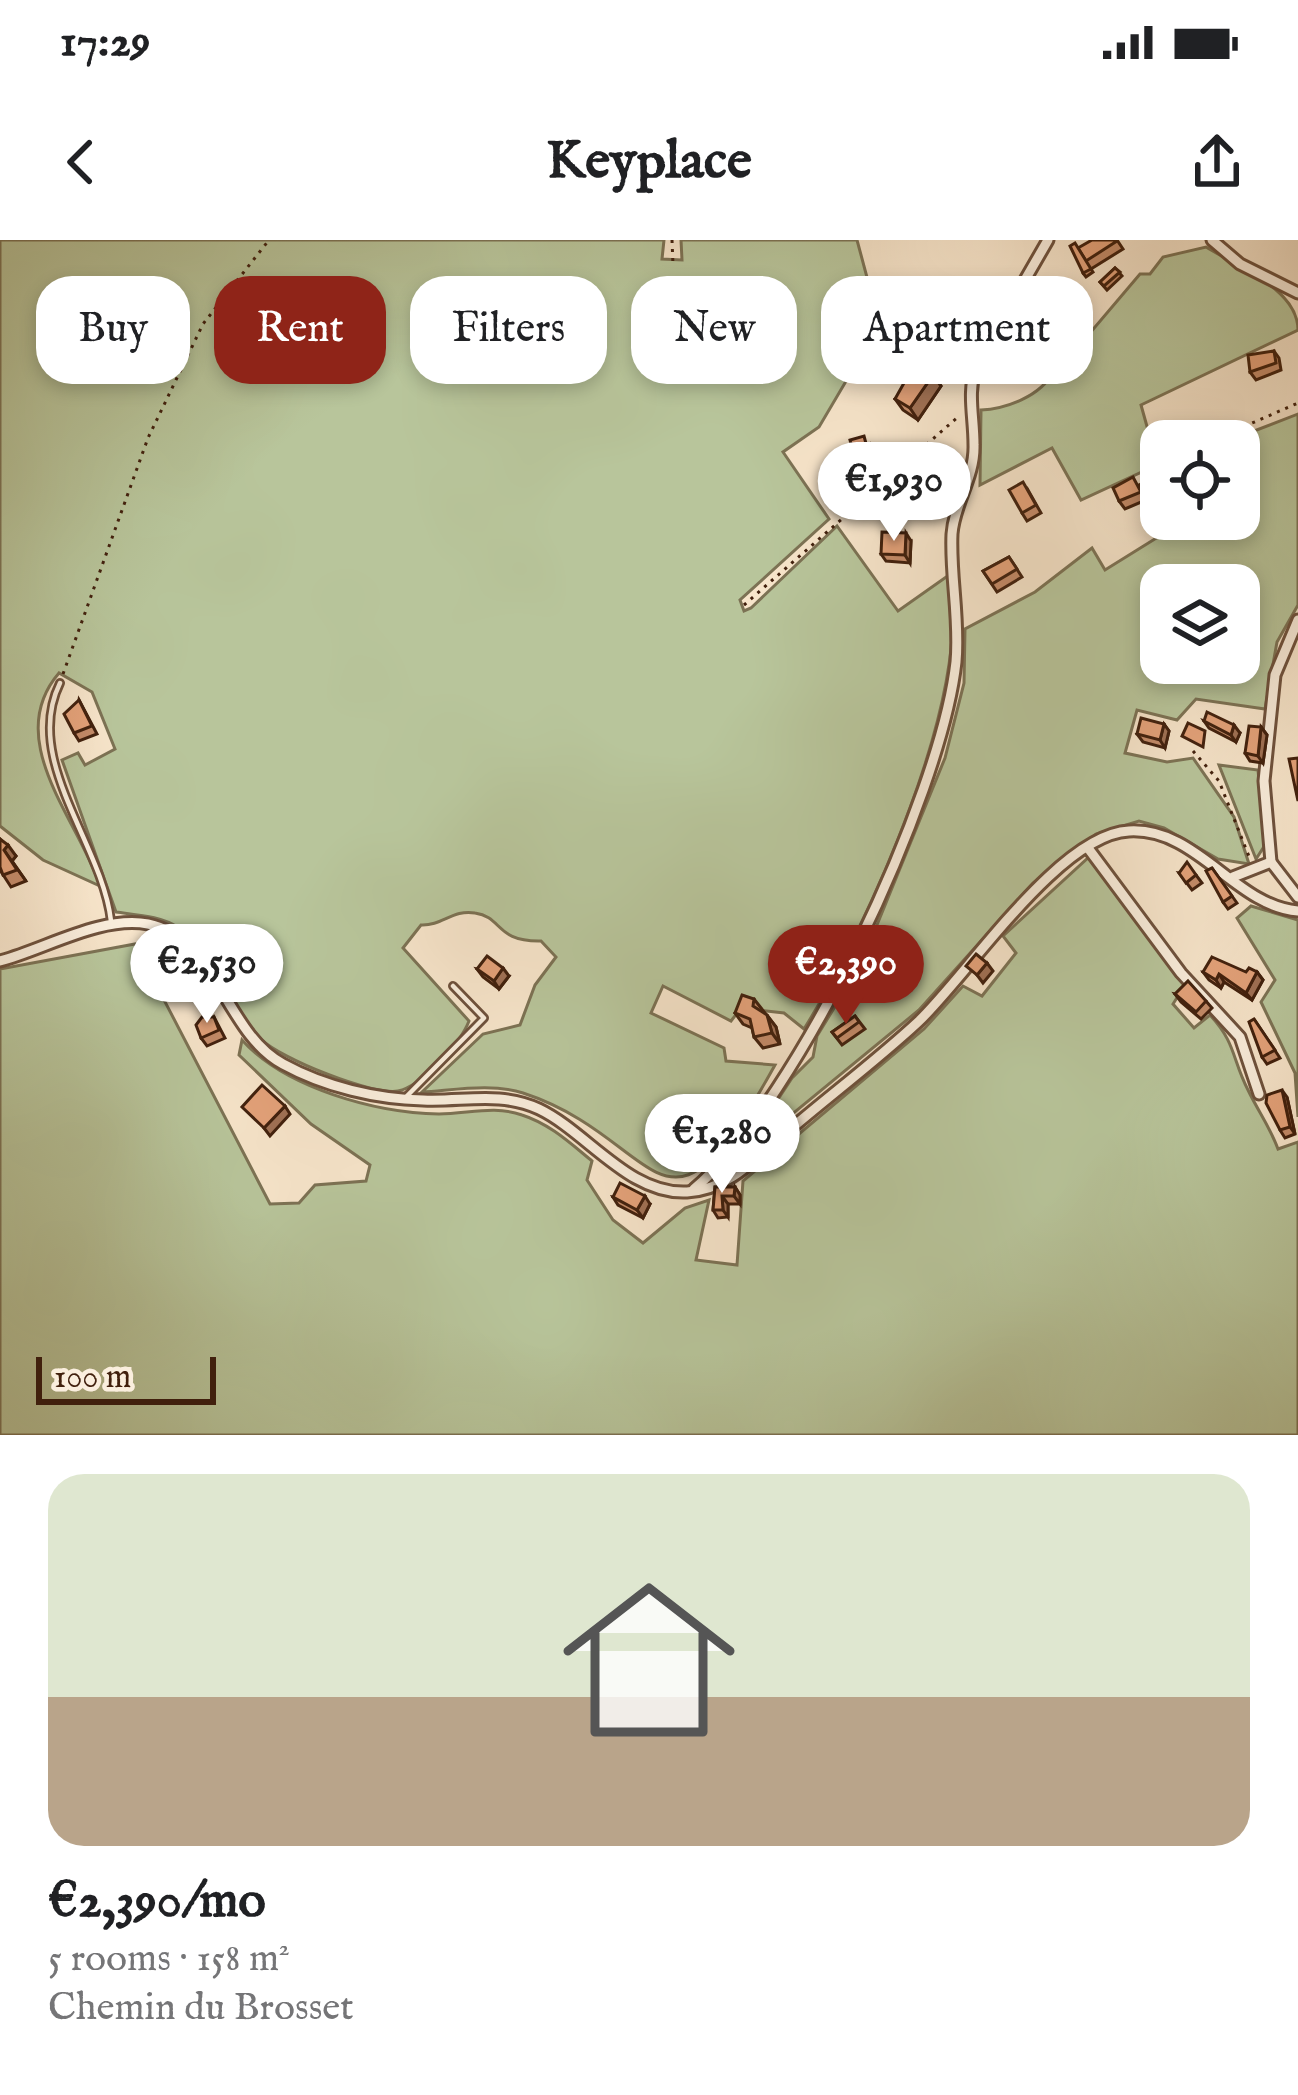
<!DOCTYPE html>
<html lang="en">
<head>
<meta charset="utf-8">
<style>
	body { margin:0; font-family:"IM FELL English",serif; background:#f2f2f2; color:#202124; height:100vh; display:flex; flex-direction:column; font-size:45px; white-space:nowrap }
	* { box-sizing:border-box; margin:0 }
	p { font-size:39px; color:#757577 }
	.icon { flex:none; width:66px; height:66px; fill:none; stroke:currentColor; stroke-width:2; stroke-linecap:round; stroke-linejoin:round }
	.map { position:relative; height:1195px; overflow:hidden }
	.panel { display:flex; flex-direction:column; background:#fff; flex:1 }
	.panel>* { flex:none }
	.top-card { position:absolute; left:36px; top:36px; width:1227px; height:108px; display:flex; gap:24px }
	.tools { position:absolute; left:1140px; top:180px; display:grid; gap:24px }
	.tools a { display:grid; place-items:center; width:120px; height:120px; border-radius:24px; background:#fff; box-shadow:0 6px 18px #0003; font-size:60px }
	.scale { position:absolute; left:36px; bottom:30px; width:180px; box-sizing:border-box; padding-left:12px; border:6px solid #41200d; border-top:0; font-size:33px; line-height:42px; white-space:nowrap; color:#41200d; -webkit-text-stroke:9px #faeedd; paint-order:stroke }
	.price { position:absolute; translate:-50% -102px; padding:0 27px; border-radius:42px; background:#fff; color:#222; font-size:39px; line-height:78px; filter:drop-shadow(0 3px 6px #0008) }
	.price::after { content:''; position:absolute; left:50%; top:72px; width:36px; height:27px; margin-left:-18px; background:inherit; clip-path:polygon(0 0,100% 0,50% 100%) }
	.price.active { background:#8f2418; color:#fff }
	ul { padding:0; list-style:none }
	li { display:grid; align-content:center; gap:24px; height:636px; padding:0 48px }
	li span { display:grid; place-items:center; height:372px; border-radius:36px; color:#555 }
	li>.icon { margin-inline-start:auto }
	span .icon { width:216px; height:216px; fill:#fffc; stroke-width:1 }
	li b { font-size:51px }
	.chip { padding:0 42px; border-radius:36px; background:#fff; box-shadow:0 6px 18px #0003; font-size:42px; line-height:108px }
	.chip.active { background:#8f2418; color:#fff }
	.status { display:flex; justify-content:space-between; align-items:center; height:84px; padding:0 60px; background:#fff; direction:ltr }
	.status svg { height:33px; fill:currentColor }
	header { display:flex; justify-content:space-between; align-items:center; height:156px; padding:0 48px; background:#fff; font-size:54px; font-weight:800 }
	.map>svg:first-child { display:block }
	.green { fill:#b8c59b; stroke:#7c7254; stroke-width:3; fill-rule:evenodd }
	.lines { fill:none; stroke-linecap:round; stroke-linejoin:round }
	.service-casing { stroke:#6e513c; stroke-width:10 }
	.minor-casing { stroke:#6e513c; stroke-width:15 }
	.path { stroke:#41200d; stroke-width:3; stroke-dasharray:3 6; stroke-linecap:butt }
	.service { stroke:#faeedd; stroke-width:4.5 }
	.minor { stroke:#faeedd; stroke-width:9 }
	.wall { fill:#c48b69; stroke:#41200d; stroke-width:3 }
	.shaded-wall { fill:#a07155; stroke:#41200d; stroke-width:3 }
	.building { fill:#e4a27a; stroke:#41200d; stroke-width:3 }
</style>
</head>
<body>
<div class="status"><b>17:29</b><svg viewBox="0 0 49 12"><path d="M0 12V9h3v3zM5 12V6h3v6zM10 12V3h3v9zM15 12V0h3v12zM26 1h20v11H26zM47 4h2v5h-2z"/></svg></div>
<header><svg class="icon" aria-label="back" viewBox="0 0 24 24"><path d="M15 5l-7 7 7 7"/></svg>Keyplace<svg class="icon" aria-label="share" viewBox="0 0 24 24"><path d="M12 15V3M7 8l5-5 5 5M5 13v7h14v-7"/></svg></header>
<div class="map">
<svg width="1298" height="1195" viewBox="0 0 1298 1195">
	<rect width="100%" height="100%" fill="#f7e5cb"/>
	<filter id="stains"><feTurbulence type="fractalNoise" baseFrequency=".00167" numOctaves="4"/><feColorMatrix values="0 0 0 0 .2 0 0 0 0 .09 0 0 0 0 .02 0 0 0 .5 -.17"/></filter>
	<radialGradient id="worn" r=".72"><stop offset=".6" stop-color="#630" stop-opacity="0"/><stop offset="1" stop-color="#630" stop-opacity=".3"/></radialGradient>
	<g class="green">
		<path d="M0,0H664L662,19L682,20L681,0H857L868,41L862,75L895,99L852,131L819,187L783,212L829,279L740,360L744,371L751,368L837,286L898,371L949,335C975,453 867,688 804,789L784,773L741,768L731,781L663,746L651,773L724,808L726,821L775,825C661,1031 664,899 523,853C492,843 455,850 422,852L483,794L520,785L535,745L556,717L541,701C495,702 503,677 475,673C453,669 442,686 421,685L403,708L469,781C461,802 422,846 398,851C373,856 279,818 261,799C230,767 217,713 179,688C161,676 137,675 116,672L62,520L78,513L85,525L115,509L92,452L59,433C1,500 80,582 100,646L43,620L0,586Z"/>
		<path d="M1206,7C1238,27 1298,49 1298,90L1141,165L1148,190L1174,187L1186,201H1161V223L1081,260L1052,208L980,245L981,170C1006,169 1041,156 1053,132C1058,121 1056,114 1065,104L1066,115L1079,106L1140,34H1150L1163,17Z"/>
		<path d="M1298,174V365L1277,402L1265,469L1196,459L1177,480L1137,470L1125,513L1167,522L1193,518L1234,577L1249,624L1218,619L1164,588L1139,581L1096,594L1033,643L919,770L740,917L792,838L813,817L817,796L861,724L945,518L964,443L965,389L1035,352L1092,308L1105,330L1187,279H1239V201H1228ZM1161,345H1239V423H1161Z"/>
		<path d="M1219,525L1258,530L1265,605L1256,619Z"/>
		<path d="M1089,617L1185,745L1173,764L1194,788L1210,775C1236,803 1232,819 1248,850C1258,871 1270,887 1278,909L1298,902V1195H0V729L135,704L270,964L299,963L315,945L366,941L370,925L311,884L239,815L242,800C285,848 376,873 439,874C468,874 494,865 522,875C550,884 570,903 592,921L587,940L613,980L643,1003L685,968L709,960L696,1020L737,1025L743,941L924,789L963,746L982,756L1016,713L1003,696Z"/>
		<path d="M1251,666L1298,680V877L1295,833L1261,762L1275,740L1237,678Z"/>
	</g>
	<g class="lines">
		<defs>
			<g id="service">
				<path d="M60,443C22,520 102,603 111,681"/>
				<path d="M406,857L484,778L453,746"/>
			</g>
			<g id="minor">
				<path d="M1212,0L1240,24L1298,53"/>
				<path d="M1088,608L1181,733L1240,797L1259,854"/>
				<path d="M1271,622L1298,657"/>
				<path d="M1233,637L1271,622L1264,541L1275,435L1298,380"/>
				<path d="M0,721C45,709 102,675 148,684C217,698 225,793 283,824C325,847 376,859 423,860C463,862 500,851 539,869C587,892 629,955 687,952C728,950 756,918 786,893C829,856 876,821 918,782C967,736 1059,594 1129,591C1197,587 1235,666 1298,671"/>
				<path d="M694,949C798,861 941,558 956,422C960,379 950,336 952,294C954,264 975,237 974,205C974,175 967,155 976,125L1048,0"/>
			</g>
		</defs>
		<use href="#service" class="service-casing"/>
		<use href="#minor" class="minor-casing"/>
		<g class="path">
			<path d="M672,0L673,25"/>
			<path d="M1211,201L1298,163"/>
			<path d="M744,365L959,176"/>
			<path d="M63,434L148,198L203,84L269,0"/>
			<path d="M1193,511L1219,541L1250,619"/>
		</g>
		<use href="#service" class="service"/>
		<use href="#minor" class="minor"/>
	</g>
	<g class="wall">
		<path d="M1117,0L1123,9L1091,29L1093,32L1086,37L1083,33L1078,8Z"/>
		<path d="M1115,28L1122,36L1107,50L1100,42Z"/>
		<path d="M967,58L963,80L946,75L941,67Z"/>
		<path d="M1068,59L1082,79L1060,99L1035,60L1062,64Z"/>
		<path d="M951,81L956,89L951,114L935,110L930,103Z"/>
		<path d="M1274,111L1279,118L1281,130L1256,140L1250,132Z"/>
		<path d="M933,135L941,146L918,180L903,170L895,159Z"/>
		<path d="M870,204L874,219L860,223L854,215Z"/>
		<path d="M934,219L939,226L941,243L917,246L912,239Z"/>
		<path d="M1139,245L1146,260L1125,269L1119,261Z"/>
		<path d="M1028,250L1041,273L1027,281L1022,273Z"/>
		<path d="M911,301L910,323L886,321L881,314Z"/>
		<path d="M1009,317L1022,337L997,352L983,331Z"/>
		<path d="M79,460L97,494L79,501L74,493Z"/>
		<path d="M1204,481L1240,493L1236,502L1209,488Z"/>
		<path d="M1164,484L1169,491L1165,508L1143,502L1137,494Z"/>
		<path d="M1261,487L1267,495L1263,523L1250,521L1245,513Z"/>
		<path d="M0,599L16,616L12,621L26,641L11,647L0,630Z"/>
		<path d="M1212,628L1237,663L1228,669L1223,662Z"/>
		<path d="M1179,633L1196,635L1202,643L1192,650Z"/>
		<path d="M477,729L509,736L499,749L483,737Z"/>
		<path d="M1203,732H1257L1263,740L1252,760L1224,742L1221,748L1209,740Z"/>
		<path d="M1175,754L1206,761L1212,768L1201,779L1181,762Z"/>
		<path d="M754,759L776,787L780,804L763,808L754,797L752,788L743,784L735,773Z"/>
		<path d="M855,776L865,789L842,805L832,792Z"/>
		<path d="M214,777L225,798L207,806L201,798Z"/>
		<path d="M1254,779L1280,818L1267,824L1262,817Z"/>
		<path d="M1287,857L1295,894L1285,898L1280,890Z"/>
		<path d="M715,947H735L740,955V964H728V977L718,978L713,970Z"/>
		<path d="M613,957L650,964L643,978L618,965Z"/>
	</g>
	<g class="shaded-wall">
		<path d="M962,50L967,58L963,80L957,72Z"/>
		<path d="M951,81L956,89L951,114L945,107Z"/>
		<path d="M1030,98L1035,106L1019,125L1014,118Z"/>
		<path d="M933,135L941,146L918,180L910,168Z"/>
		<path d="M934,219L939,226L941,243L936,235Z"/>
		<path d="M906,293L911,301L910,323L905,315Z"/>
		<path d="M1164,484L1169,491L1165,508L1160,500Z"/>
		<path d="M1234,485L1240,493L1236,502L1231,495Z"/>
		<path d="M1261,487L1267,495L1263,523L1258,516Z"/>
		<path d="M8,605L16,616L12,621L26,641L4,610Z"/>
		<path d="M987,723L993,731L983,743L977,735Z"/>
		<path d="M503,728L509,736L499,749L494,741Z"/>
		<path d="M1257,732L1263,740L1252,760L1246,753Z"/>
		<path d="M1219,734L1224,742L1221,748L1216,740Z"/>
		<path d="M767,775L776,787L780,804L772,793Z"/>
		<path d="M1282,850L1287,857L1295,894L1290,887Z"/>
		<path d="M285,866L290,874L270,896L264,888Z"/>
		<path d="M735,947L740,955V964L734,956Z"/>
		<path d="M645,956L650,964L643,978L637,970Z"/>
		<path d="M722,956L728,964V977L723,970Z"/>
	</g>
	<g class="building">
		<path d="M1092,0H1116L1117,1L1086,21L1078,8Z"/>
		<path d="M1075,3L1091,29L1083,33L1070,6Z"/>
		<path d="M1115,28L1120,32L1104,46L1100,42Z"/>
		<path d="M947,46L962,50L957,72L941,67Z"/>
		<path d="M1048,49L1068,72L1052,87L1035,60Z"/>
		<path d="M1068,59L1079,75L1074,80L1062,64Z"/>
		<path d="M936,78L951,81L945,107L930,103Z"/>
		<path d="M1018,89L1030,98L1014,118L1003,109Z"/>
		<path d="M1274,111L1276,123L1250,132L1248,115Z"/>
		<path d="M920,127L933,135L910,168L895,159L909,134L914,137Z"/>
		<path d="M864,196L868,211L854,215L850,200Z"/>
		<path d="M934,219L936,235L912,239L910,224Z"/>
		<path d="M1133,237L1141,252L1119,261L1113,248Z"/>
		<path d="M1023,242L1036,265L1022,273L1009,250Z"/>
		<path d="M882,292L906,293L905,315L881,314Z"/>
		<path d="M1009,317L1017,329L992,344L983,331Z"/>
		<path d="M79,460L92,486L74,493L64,474Z"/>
		<path d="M1207,472L1234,485L1231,495L1204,481Z"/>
		<path d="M1141,478L1164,484L1160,500L1137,494Z"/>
		<path d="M1188,483L1205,491L1203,507L1182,496Z"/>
		<path d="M1249,486L1261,487L1258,516L1245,513Z"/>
		<path d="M1298,518V561L1289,519Z"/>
		<path d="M0,599L8,605L4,610L17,630L3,635L0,627Z"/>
		<path d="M1187,622L1196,635L1186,643L1179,633Z"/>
		<path d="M1212,628L1232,656L1223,662L1206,631Z"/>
		<path d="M976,714L987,723L977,735L966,726Z"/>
		<path d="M487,716L503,728L494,741L477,729Z"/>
		<path d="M1212,717L1246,732L1249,728L1257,732L1246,753L1219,734L1216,740L1203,732Z"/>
		<path d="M1188,741L1206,761L1196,772L1175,754Z"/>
		<path d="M742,755L754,759L753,766L767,775L772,793L754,797L750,779L735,773Z"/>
		<path d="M855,776L859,782L837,798L832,792Z"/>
		<path d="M202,777H214L219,790L201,798L196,785Z"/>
		<path d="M1254,779L1275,810L1262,817L1249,782Z"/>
		<path d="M262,845L285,866L264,888L242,867Z"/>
		<path d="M1282,850L1290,887L1280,890L1266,863L1267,855Z"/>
		<path d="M620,943L645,956L637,970L613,957Z"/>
		<path d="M715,947H735L734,956H722L723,970H713Z"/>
	</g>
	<rect width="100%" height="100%" filter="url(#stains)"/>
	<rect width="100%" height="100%" fill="url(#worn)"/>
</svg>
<div class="tools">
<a><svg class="icon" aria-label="locate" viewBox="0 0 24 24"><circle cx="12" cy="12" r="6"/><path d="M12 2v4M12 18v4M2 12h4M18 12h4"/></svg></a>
<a><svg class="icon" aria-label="layers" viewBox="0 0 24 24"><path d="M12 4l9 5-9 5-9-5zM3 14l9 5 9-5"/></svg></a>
</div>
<div class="scale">100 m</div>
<b class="price" style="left:894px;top:304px">€1,930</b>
<b class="price" style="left:207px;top:786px">€2,530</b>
<b class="price active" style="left:846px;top:787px">€2,390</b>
<b class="price" style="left:722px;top:956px">€1,280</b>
<div class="top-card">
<a class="chip">Buy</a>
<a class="chip active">Rent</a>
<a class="chip">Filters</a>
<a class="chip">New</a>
<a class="chip">Apartment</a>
</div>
</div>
<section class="panel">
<ul>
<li><span style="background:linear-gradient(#dfe7d0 60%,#b9a48a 0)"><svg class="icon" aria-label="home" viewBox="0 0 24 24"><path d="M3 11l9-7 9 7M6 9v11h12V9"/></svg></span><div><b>€2,390/mo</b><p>5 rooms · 158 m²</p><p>Chemin du Brosset</p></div></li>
</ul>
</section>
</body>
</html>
